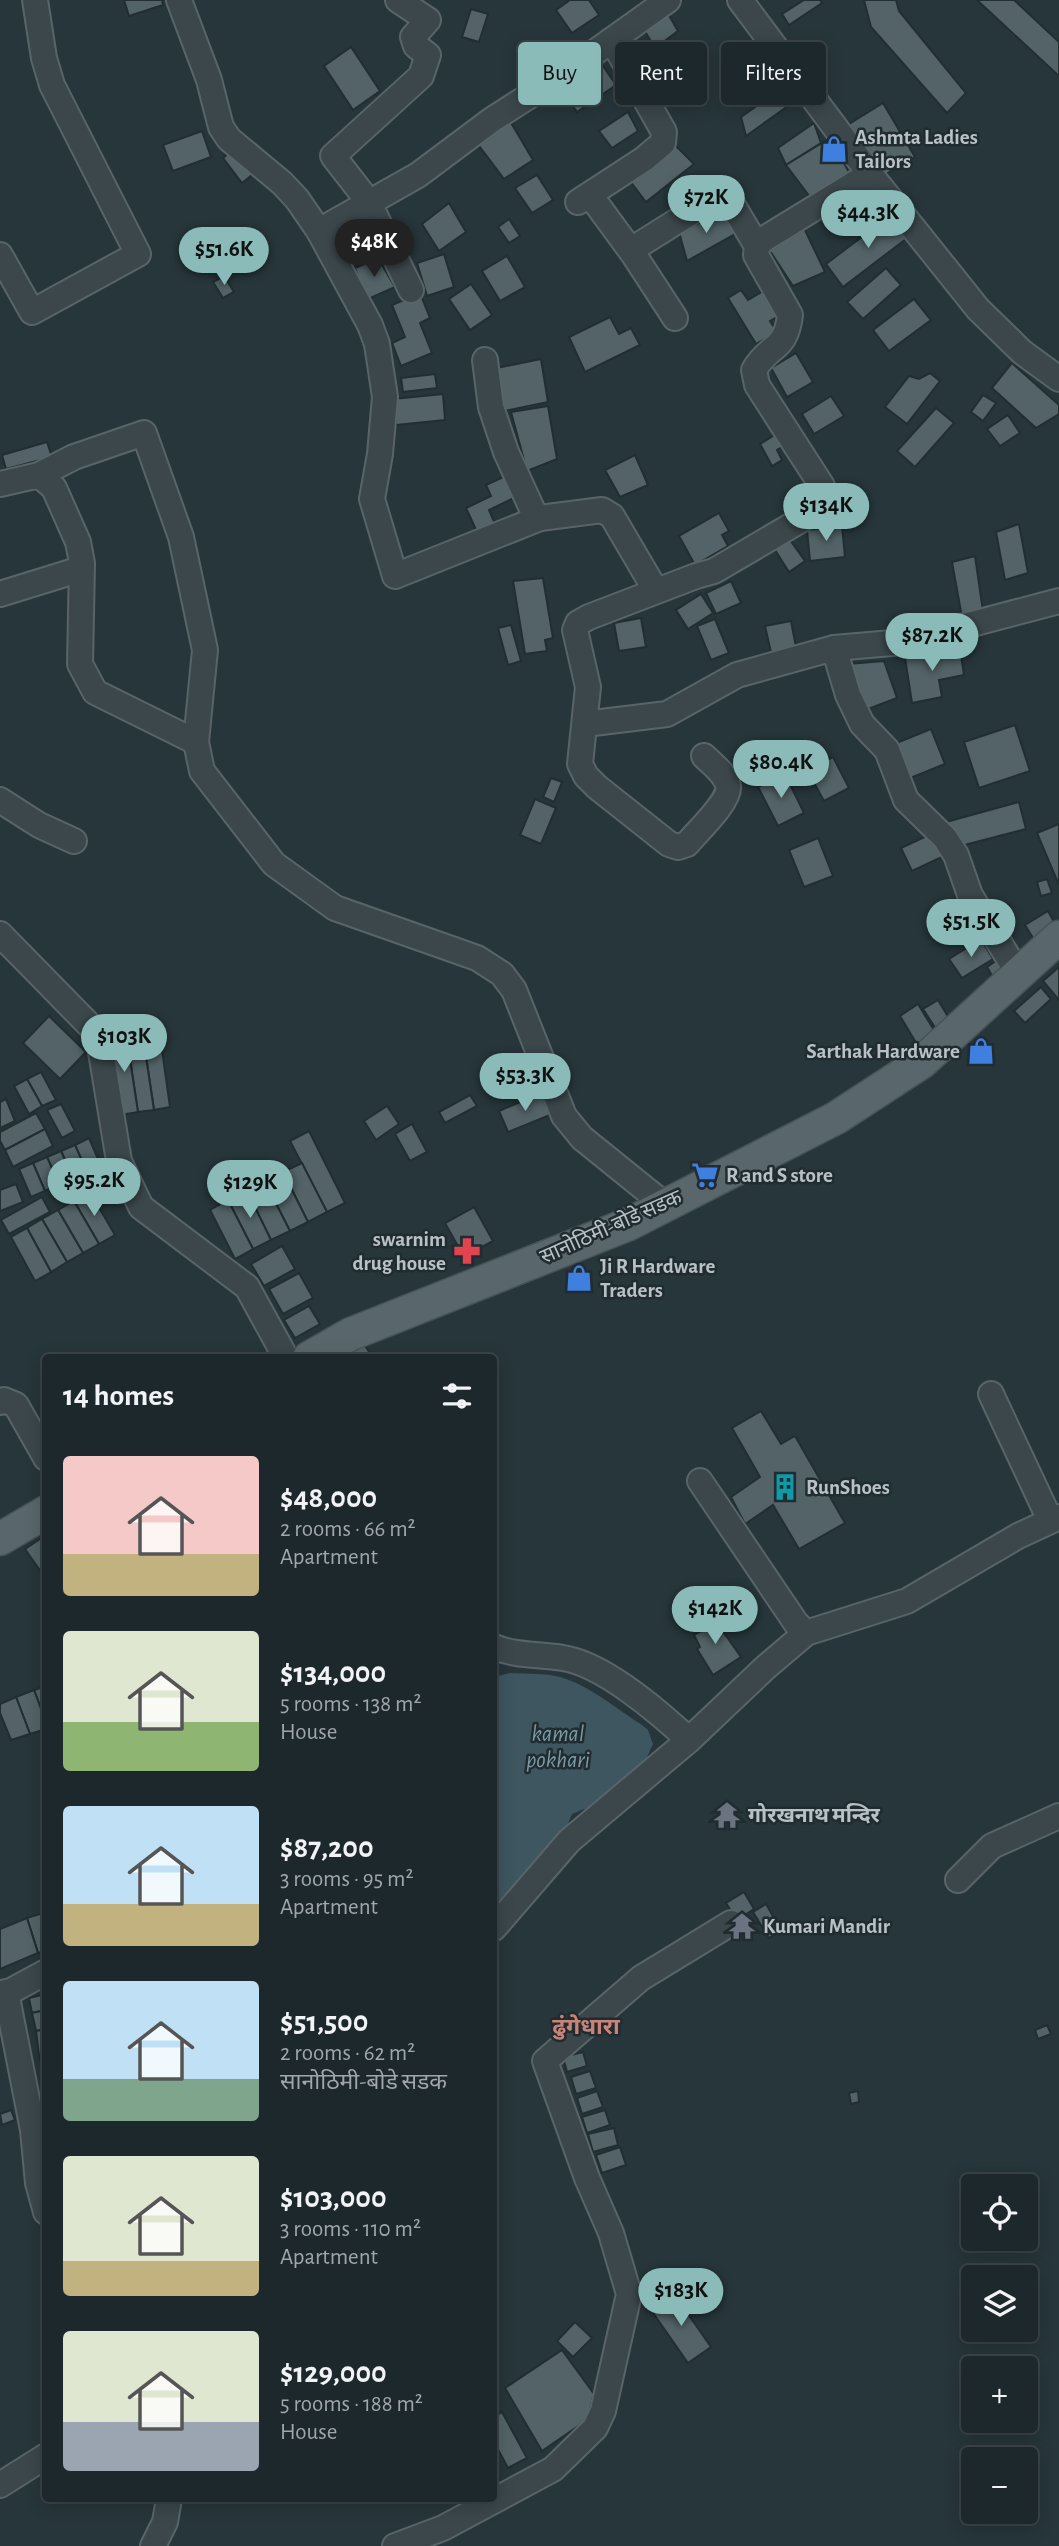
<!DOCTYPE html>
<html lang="en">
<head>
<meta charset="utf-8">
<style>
	body { margin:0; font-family:"Alegreya Sans","Noto Sans Devanagari",sans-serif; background:#2a3438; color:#f1f3f6; height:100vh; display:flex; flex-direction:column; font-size:26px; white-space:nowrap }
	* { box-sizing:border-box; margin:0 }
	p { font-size:23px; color:#a0a6a9 }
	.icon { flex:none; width:38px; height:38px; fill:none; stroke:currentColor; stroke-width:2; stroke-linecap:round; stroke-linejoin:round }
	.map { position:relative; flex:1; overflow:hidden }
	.side { position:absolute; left:42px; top:1354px; width:455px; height:1148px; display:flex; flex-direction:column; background:#1d282c; border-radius:7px; box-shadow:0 4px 18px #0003,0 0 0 2px #3b4448 }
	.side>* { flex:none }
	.guide { position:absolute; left:518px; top:42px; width:436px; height:63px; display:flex; gap:14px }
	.controls { position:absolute; left:961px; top:2174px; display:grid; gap:14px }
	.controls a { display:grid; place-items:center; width:77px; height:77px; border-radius:7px; background:#1d282c; box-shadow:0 4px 18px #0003,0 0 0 2px #3b4448; font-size:35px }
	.price { position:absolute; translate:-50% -60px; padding:0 16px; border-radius:24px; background:#8bbbb9; color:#111; font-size:23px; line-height:46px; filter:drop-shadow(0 2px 4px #0008) }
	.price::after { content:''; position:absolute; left:50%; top:42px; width:21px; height:16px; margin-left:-10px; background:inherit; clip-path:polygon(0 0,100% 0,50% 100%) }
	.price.active { background:#222; color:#fff }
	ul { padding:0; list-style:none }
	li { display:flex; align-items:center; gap:21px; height:175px; padding:0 21px }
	li span { display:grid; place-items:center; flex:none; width:196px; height:140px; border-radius:7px; color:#555 }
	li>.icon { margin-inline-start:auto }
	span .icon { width:84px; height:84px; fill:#fffc; stroke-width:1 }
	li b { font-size:30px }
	h2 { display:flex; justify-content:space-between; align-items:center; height:84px; padding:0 21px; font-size:30px }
	.pill { padding:0 24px; border-radius:7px; background:#1d282c; box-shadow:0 4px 18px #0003,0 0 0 2px #3b4448; font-size:24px; line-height:63px }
	.pill.active { background:#8bbbb9; color:#111 }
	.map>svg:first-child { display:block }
	.water { fill:#3d5660 }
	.building { fill:#536368; stroke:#222e32; stroke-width:2 }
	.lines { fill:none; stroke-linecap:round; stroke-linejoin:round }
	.minor-casing { stroke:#596469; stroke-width:28 }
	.major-casing { stroke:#475357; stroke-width:35 }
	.minor { stroke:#3b474b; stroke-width:24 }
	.major { stroke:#59666b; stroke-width:32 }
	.labels { text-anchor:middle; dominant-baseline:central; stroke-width:5; stroke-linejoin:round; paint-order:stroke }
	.poi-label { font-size:21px; font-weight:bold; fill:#b7c1c6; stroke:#202c30; text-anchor:start }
	.street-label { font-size:21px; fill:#b7c1c6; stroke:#202c30 }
	.water-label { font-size:23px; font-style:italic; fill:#7b9aa6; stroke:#202c30 }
	.neighbourhood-label { font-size:23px; font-weight:bold; fill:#ca8378; stroke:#202c30 }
</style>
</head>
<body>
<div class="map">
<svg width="1059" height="2546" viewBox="0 0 1059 2546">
	<rect width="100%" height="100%" fill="#27363b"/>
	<path class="water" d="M510,1673C527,1674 544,1673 560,1677C589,1685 617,1709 642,1725L648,1730L653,1744L647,1757L597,1809H584L572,1814L567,1826L569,1837L510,1895L494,1902V1677Z"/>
	<g class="building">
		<path d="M124,0H162L163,5L129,16Z"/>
		<path d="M570,0H589L599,15L572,33L556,10Z"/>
		<path d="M804,0H820L822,3L789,25L782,14Z"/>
		<path d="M864,0H896L899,11L966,93L947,113L871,27Z"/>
		<path d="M977,0H1014L1059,42V76Z"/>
		<path d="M471,9L488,14L479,42L462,37Z"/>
		<path d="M666,10L678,31L655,48L643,28Z"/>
		<path d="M351,47L380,91L353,110L324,66Z"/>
		<path d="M599,60L616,85L577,112L560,88Z"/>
		<path d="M785,86L795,101L746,136L741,117Z"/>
		<path d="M883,103L915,157L881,177L849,124Z"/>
		<path d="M628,112L638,131L612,148L599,131Z"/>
		<path d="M510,121L533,160L504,179L477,143Z"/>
		<path d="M814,123L821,143L786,165L778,148Z"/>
		<path d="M202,131L211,157L173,171L163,145Z"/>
		<path d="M830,138L850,174L813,201L786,165Z"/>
		<path d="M676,146L694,164L646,202L630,181Z"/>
		<path d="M233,150L252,175L242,183L223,158Z"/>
		<path d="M537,175L553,200L532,213L515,188Z"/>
		<path d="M449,203L466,232L439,251L422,224Z"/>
		<path d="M726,211L735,234L687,261L679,232Z"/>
		<path d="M892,214L910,236L843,287L826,264Z"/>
		<path d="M509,219L520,236L509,243L498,227Z"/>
		<path d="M803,226L825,272L793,286L768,248Z"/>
		<path d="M444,254L454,287L427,296L417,263Z"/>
		<path d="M507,256L525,287L500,301L482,271Z"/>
		<path d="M378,258L395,287L366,300L355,268Z"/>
		<path d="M886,268L901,285L863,319L847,302Z"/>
		<path d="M224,276L234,292L223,298L213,282Z"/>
		<path d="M471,284L492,315L470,330L449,299Z"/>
		<path d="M741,290L748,300L765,290L780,315L770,321L777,332L756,344L728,298Z"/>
		<path d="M420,293L430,318L420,323L432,353L401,366L392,343L405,337L392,305Z"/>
		<path d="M914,299L931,320L889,351L873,330Z"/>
		<path d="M610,317L619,334L631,328L640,345L585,372L569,337Z"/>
		<path d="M796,353L813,382L787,397L771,368Z"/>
		<path d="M541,359L548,402L504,411L497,368Z"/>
		<path d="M1012,363L1059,405V414L1036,428L992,388Z"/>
		<path d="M930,373L940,381L907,424L885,407L909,376L919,379Z"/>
		<path d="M435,374L437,388L403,392L401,378Z"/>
		<path d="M443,394L445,420L396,425L393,399Z"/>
		<path d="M983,395L996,403L983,421L971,412Z"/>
		<path d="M831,396L844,416L814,434L802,414Z"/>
		<path d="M548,406L557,459L527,471L511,412Z"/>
		<path d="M936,408L954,423L915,467L897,451Z"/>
		<path d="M1008,415L1020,433L1000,446L987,429Z"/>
		<path d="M781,431L789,443L777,450L782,460L772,466L760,444Z"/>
		<path d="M47,442L52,457L6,469L2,455Z"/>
		<path d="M635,455L648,485L620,497L605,470Z"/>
		<path d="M510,474L520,495L489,510L496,526L478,534L466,508L491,496L486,485Z"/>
		<path d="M719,513L729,531L722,535L728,546L695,565L679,536Z"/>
		<path d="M1019,524L1028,573L1005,580L996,532Z"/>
		<path d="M842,526L845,557L810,561L807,530Z"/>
		<path d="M790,540L805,561L789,572L775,550Z"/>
		<path d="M975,556L984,618L963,623L952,562Z"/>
		<path d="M543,578L553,638L545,640L547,651L525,654L513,581Z"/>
		<path d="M731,581L741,603L716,614L706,593Z"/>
		<path d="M701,594L713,613L688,629L676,610Z"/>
		<path d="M641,618L646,647L619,651L614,623Z"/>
		<path d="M715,619L729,653L711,660L697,626Z"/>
		<path d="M791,621L797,652L772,657L765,626Z"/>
		<path d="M511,625L521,661L508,665L498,628Z"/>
		<path d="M960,648L964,675L939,680L942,697L912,703L905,658Z"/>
		<path d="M884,661L897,698L863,711L847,664Z"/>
		<path d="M1015,725L1030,771L979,788L964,742Z"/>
		<path d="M931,729L945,764L908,779L894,744Z"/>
		<path d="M833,757L849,788L824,801L807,770Z"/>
		<path d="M785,774L804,813L778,826L758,787Z"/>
		<path d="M551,778L562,782L554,802L543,797Z"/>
		<path d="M535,799L556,808L541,844L520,835Z"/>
		<path d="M1019,802L1026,829L953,848L946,822Z"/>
		<path d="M1059,824V885L1037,833Z"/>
		<path d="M933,833L944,856L912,871L901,848Z"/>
		<path d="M818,838L833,876L804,887L789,850Z"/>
		<path d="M1047,879L1052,893L1041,896L1037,882Z"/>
		<path d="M1009,905L1010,917L990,920L989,908Z"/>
		<path d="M1048,911L1058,929L1036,943L1025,925Z"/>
		<path d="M981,939L993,959L962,978L949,959Z"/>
		<path d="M996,961L1007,980L998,986L987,967Z"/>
		<path d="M1059,967V1000L1043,981Z"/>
		<path d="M1041,987L1051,999L1025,1023L1014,1011Z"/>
		<path d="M938,1000L950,1020L936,1029L923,1009Z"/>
		<path d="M918,1004L937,1035L918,1046L900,1016Z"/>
		<path d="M49,1016L86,1052L60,1079L23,1043Z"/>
		<path d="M159,1028L170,1107L154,1110L142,1030Z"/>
		<path d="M142,1030L154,1110L138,1112L126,1033Z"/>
		<path d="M126,1033L138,1112L121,1115L110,1035Z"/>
		<path d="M41,1072L56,1100L42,1106L27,1079Z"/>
		<path d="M27,1079L42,1106L29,1114L14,1086Z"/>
		<path d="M541,1093L550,1115L508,1132L499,1111Z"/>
		<path d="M470,1095L477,1106L445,1123L439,1112Z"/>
		<path d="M6,1099L15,1121L0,1128V1102Z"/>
		<path d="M61,1104L75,1131L62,1138L47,1110Z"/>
		<path d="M387,1106L399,1124L376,1140L364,1121Z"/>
		<path d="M36,1113L45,1129L5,1150L0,1141V1132Z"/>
		<path d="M412,1124L427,1152L410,1161L395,1134Z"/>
		<path d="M45,1129L53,1146L13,1167L5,1150Z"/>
		<path d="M309,1131L345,1203L327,1212L290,1141Z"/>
		<path d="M89,1138L101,1166L87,1172L75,1145Z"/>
		<path d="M75,1145L87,1172L73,1178L61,1151Z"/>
		<path d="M61,1151L73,1178L59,1184L47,1157Z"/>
		<path d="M47,1157L59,1184L45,1191L33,1163Z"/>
		<path d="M33,1163L45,1191L31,1197L19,1169Z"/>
		<path d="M302,1163L327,1212L308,1222L283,1172Z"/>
		<path d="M283,1172L308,1222L290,1231L265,1182Z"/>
		<path d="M265,1182L290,1231L271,1240L247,1191Z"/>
		<path d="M16,1184L23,1202L0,1211V1190Z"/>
		<path d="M247,1191L271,1240L253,1249L228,1200Z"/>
		<path d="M90,1192L115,1235L99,1244L74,1201Z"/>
		<path d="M42,1197L50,1212L9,1234L1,1220Z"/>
		<path d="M228,1200L253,1249L235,1259L210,1210Z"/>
		<path d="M74,1201L99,1244L83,1253L58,1210Z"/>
		<path d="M474,1207L493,1241L464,1257L445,1223Z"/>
		<path d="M58,1210L83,1253L67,1262L42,1219Z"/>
		<path d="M42,1219L67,1262L51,1272L27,1228Z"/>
		<path d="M27,1228L51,1272L35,1281L11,1237Z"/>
		<path d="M282,1246L295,1269L264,1286L251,1264Z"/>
		<path d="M299,1273L313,1298L283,1314L269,1289Z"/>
		<path d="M309,1306L320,1324L295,1338L284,1320Z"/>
		<path d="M362,1341L373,1358H336Z"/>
		<path d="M761,1411L781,1444L795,1436L845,1523L799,1549L773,1505L745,1524L731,1497L760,1477L732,1428Z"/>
		<path d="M46,1535V1579L25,1549Z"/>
		<path d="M712,1616L741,1657L713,1675L697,1649L700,1647L694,1635L703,1630L699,1623Z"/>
		<path d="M46,1686V1722L34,1690Z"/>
		<path d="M34,1690L46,1722V1729L30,1734L16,1697Z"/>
		<path d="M16,1697L30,1734L11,1740L0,1713V1704Z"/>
		<path d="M744,1892L754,1909L737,1920L726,1903Z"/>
		<path d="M766,1904L781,1930L769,1938L753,1912Z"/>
		<path d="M46,1912V1951L38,1953L27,1918Z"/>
		<path d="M27,1918L38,1953L0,1969V1929Z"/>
		<path d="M46,1994V2010L32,2013L29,1998Z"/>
		<path d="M46,2010V2029L36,2031L32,2013Z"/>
		<path d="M1047,2025L1051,2034L1038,2039L1035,2030Z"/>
		<path d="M46,2029V2053L39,2055L36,2031Z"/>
		<path d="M583,2052L587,2066L567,2072L563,2057Z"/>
		<path d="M46,2053V2082H45L39,2055Z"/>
		<path d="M590,2071L596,2088L576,2094L571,2077Z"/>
		<path d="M597,2091L603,2107L582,2114L577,2098Z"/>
		<path d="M858,2091L859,2102L851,2104L849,2093Z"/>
		<path d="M11,2110L15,2120L2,2125L0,2114Z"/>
		<path d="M605,2110L610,2125L587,2133L582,2117Z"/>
		<path d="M614,2128L618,2145L593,2152L588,2134Z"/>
		<path d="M620,2147L626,2165L602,2173L596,2155Z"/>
		<path d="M674,2294L711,2347L688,2363L651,2310Z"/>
		<path d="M575,2322L592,2338L573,2357L557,2341Z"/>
		<path d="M562,2350L594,2394L587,2420L542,2451L505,2388Z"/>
		<path d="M502,2412L527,2458L508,2468L494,2442V2417Z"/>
	</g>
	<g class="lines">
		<defs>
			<g id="minor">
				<path d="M179,0L209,80L221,127L229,139L282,183L297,199L319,231L370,325L377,344L385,397L380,454L372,499L395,576L540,518"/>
				<path d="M398,0L428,20L413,37L416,46L428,55L421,76L333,156L368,201L411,290"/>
				<path d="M740,0L870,174L978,309L1022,352L1059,379"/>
				<path d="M590,195L634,255L675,318"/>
				<path d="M578,202L644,159L663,143L664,132L612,40"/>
				<path d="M319,231L418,175L493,119L570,70L668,0"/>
				<path d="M631,250L717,196L729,199L757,246"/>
				<path d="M0,255L32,312L138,254L52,85L44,58L35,0"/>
				<path d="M485,360L491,407L506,452L533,511L540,518L602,510L612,516L656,591"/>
				<path d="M39,475L74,457L144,433L181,537L205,650L196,742"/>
				<path d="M0,484L39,475L54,488L78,542L82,563L80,664L95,692L196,742L202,771L274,864L335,908L477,958L502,974L514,990L564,1116L582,1138L665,1205"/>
				<path d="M0,594L81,569"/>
				<path d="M834,648L848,695L862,724L887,750L906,800L945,838L956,855L970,895L1019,975"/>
				<path d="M585,724L667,714L737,675L834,648L904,642L1059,601"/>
				<path d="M704,756C712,764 726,774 728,786C731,800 697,832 687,844L678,847L669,844L597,787L586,776L580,764L588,687L575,630L578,623L589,617L696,576L714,571L823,507L822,486L757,385L754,370C769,344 786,351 790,315L756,255L757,246L764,239L870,174"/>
				<path d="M0,800L39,825L74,841"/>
				<path d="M0,934L98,1034L119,1161L141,1207L247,1287L286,1358"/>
				<path d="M991,1394L1050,1520"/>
				<path d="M0,1402L4,1400L16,1405L46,1458"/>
				<path d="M700,1481L796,1623L806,1633"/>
				<path d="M494,1647C516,1656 539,1654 563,1658C603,1664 660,1713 689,1740"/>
				<path d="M958,1880L992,1846L1059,1816"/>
				<path d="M494,1928L569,1841L689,1740L766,1667L806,1633L907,1601L1018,1536L1059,1517"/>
				<path d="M6,1992L33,2130L38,2183L46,2212"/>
				<path d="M0,1997L46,1972"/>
				<path d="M0,2485L46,2456"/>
				<path d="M153,2546L165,2522L169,2499"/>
				<path d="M395,2546L443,2528L553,2469L595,2428L603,2411L629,2294L611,2233L587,2178L545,2061L641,1978L731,1923"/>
			</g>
			<g id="major">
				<path d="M309,1358L351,1334L629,1224L836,1118L922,1062L1059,937"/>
				<path d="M0,1539L46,1512"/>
			</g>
		</defs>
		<use href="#minor" class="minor-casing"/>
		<use href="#major" class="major-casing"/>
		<use href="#minor" class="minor"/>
		<use href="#major" class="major"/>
	</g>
	<defs>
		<symbol id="shop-bare" viewBox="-9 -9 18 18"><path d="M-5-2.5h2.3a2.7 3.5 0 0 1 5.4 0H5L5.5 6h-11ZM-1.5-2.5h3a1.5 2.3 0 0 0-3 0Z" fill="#3f7fe0" stroke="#202c30" stroke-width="2.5" paint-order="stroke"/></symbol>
		<symbol id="supermarket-bare" viewBox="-9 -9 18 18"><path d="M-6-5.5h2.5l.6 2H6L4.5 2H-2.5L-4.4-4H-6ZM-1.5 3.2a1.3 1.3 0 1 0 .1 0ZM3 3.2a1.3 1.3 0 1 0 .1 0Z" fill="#3f7fe0" stroke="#202c30" stroke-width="2.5" paint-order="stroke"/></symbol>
		<symbol id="pharmacy-bare" viewBox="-9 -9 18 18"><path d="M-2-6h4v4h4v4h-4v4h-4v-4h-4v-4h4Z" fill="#e0444e" stroke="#202c30" stroke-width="2.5" paint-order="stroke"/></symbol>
		<symbol id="building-bare" viewBox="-9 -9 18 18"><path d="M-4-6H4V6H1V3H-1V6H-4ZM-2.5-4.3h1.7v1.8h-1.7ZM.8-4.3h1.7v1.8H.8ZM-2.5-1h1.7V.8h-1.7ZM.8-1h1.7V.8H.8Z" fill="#0f9aa8" stroke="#202c30" stroke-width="2.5" paint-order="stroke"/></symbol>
		<symbol id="temple-bare" viewBox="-9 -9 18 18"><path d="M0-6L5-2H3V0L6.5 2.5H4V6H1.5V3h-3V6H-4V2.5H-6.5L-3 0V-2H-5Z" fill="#6b7280" stroke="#202c30" stroke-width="2.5" paint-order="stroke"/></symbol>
	</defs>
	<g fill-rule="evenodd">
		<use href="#shop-bare" x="815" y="130" width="38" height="38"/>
		<use href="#shop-bare" x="962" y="1032" width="38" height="38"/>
		<use href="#supermarket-bare" x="686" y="1156" width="38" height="38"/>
		<use href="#pharmacy-bare" x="448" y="1232" width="38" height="38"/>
		<use href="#shop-bare" x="560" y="1259" width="38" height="38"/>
		<use href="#building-bare" x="766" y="1468" width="38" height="38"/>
		<use href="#temple-bare" x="708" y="1796" width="38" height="38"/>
		<use href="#temple-bare" x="723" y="1907" width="38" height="38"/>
	</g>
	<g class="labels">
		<g class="poi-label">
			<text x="855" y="137">Ashmta Ladies<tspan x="855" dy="24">Tailors</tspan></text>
			<text x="960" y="1051" text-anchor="end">Sarthak Hardware</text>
			<text x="726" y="1175">R and S store</text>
			<text x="446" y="1239" text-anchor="end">swarnim<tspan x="446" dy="24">drug house</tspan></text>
			<text x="600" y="1266">Ji R Hardware<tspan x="600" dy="24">Traders</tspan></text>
			<text x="806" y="1487">RunShoes</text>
			<text x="748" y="1815">गोरखनाथ मन्दिर</text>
			<text x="763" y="1926">Kumari Mandir</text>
		</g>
		<g class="street-label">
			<text transform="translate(611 1227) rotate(-24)">सानोठिमी-बोडे सडक</text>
		</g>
		<g class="water-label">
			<text x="558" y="1734">kamal<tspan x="558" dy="26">pokhari</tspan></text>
		</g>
		<g class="neighbourhood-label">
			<text x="586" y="2027">ढुंगेधारा</text>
		</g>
	</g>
</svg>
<div class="controls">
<a><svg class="icon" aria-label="locate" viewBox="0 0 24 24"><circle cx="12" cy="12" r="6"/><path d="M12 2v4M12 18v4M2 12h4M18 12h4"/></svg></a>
<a><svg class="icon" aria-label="layers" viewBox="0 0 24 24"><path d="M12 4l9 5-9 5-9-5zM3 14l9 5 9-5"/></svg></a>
<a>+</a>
<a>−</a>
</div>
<b class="price" style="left:706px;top:235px">$72K</b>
<b class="price" style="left:868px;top:250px">$44.3K</b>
<b class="price active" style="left:374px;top:279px">$48K</b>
<b class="price" style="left:224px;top:287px">$51.6K</b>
<b class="price" style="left:826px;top:543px">$134K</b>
<b class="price" style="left:932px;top:673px">$87.2K</b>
<b class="price" style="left:781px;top:800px">$80.4K</b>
<b class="price" style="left:971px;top:959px">$51.5K</b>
<b class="price" style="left:124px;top:1074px">$103K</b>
<b class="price" style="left:525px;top:1113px">$53.3K</b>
<b class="price" style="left:94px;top:1218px">$95.2K</b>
<b class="price" style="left:250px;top:1220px">$129K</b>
<b class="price" style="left:715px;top:1646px">$142K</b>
<b class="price" style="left:681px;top:2328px">$183K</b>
<div class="guide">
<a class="pill active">Buy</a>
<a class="pill">Rent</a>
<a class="pill">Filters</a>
</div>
<section class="side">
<h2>14 homes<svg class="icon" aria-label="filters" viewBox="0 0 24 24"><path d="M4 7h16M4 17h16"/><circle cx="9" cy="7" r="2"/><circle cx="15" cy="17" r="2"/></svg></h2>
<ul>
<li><span style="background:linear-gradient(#f6c9c9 70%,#c2b280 0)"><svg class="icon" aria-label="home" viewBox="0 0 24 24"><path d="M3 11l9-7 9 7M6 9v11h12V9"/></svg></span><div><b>$48,000</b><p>2 rooms · 66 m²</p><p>Apartment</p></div></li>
<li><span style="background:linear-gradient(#dfe7d0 65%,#8fb573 0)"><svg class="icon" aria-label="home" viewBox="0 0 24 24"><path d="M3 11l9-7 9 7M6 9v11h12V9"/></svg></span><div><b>$134,000</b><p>5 rooms · 138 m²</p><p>House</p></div></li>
<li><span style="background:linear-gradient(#bfe0f5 70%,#c2b280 0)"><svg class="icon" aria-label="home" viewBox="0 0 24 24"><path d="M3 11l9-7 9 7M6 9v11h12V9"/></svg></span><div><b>$87,200</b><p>3 rooms · 95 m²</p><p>Apartment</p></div></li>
<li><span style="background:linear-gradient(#bfe0f5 70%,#7fa58c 0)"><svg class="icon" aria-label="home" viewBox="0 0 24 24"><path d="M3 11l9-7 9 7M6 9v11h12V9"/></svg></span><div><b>$51,500</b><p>2 rooms · 62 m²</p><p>सानोठिमी-बोडे सडक</p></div></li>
<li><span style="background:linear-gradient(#dfe7d0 75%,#c2b280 0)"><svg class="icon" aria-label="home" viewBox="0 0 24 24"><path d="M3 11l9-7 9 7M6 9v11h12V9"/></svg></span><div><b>$103,000</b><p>3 rooms · 110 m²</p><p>Apartment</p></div></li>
<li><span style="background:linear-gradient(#dfe7d0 65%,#9aa5b1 0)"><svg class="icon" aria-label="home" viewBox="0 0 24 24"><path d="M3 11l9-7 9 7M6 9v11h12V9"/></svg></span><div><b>$129,000</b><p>5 rooms · 188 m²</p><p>House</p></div></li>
</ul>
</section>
</div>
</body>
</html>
